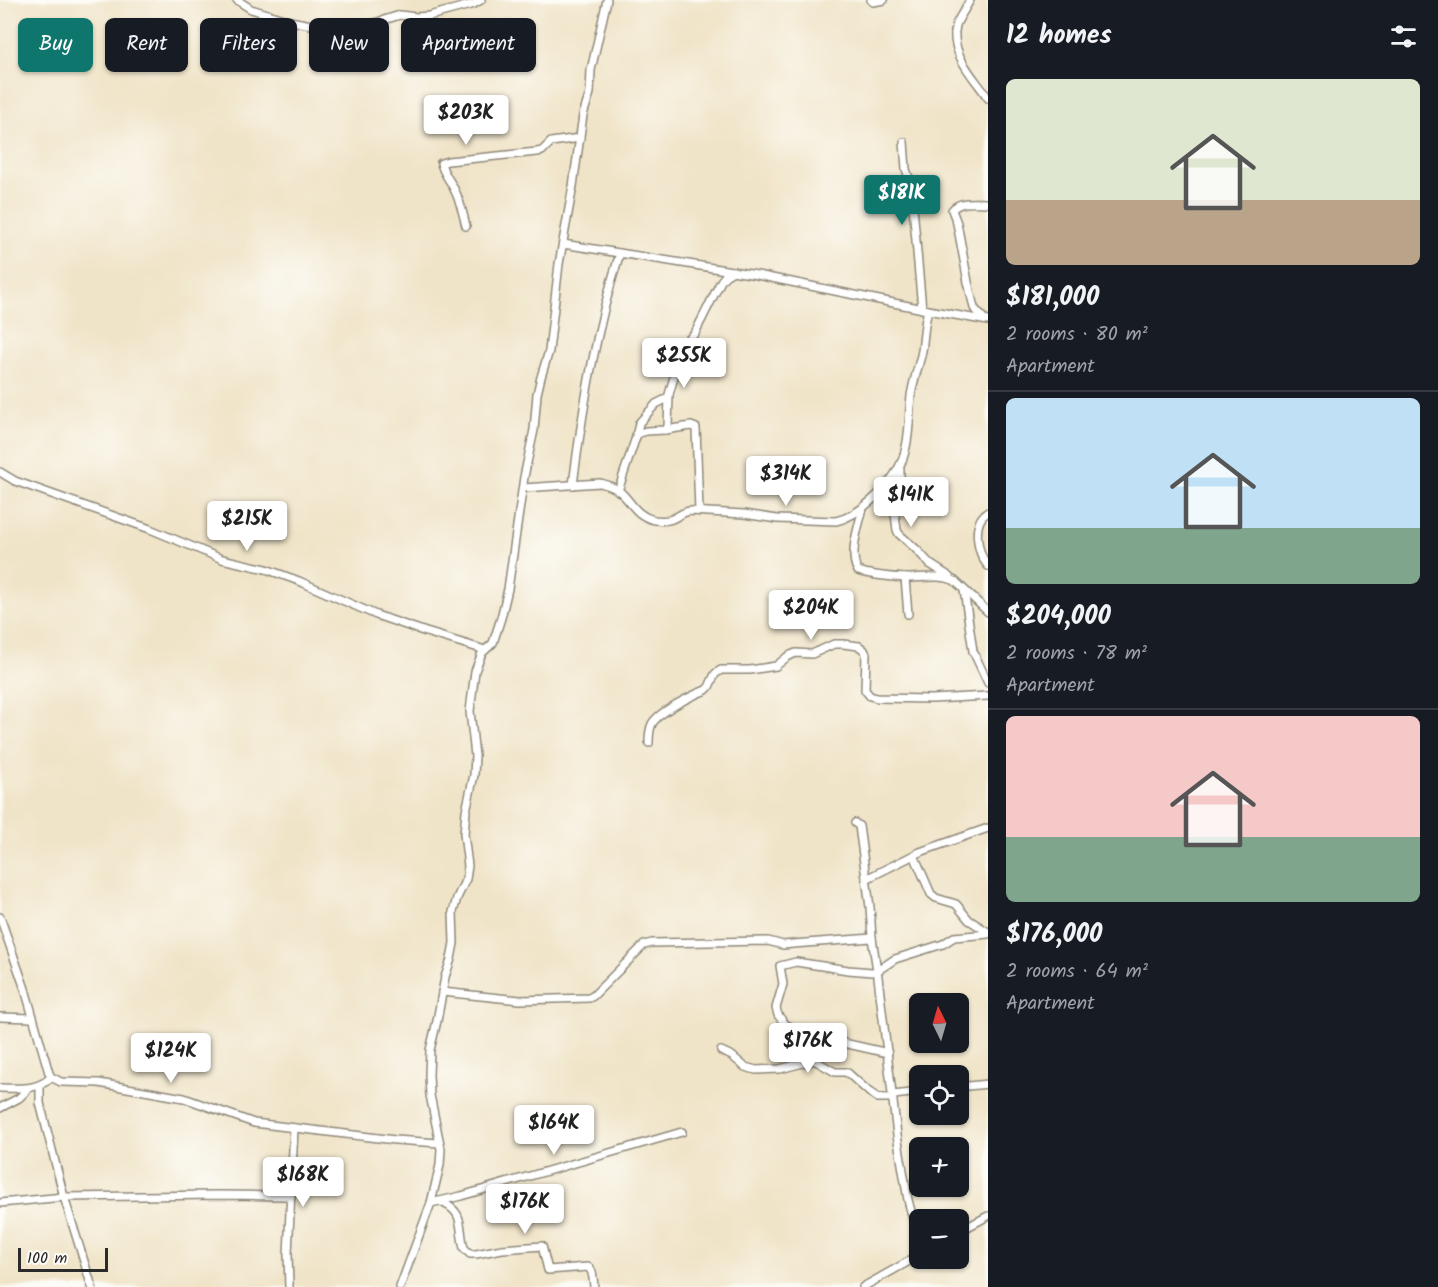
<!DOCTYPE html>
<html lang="en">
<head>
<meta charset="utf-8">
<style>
	body { margin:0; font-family:Kalam,sans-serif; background:#242831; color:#f1f3f6; height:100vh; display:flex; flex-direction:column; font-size:22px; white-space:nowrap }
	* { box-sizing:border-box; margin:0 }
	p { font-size:20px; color:#9ea1a6 }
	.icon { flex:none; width:33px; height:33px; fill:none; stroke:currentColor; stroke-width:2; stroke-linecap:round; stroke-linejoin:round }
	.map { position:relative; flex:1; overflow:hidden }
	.panel { display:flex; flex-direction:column; background:#171b24; width:450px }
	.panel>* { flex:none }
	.hud { position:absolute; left:18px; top:18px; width:570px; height:54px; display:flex; gap:12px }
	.needle { width:39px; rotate:355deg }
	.tools { position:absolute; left:909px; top:993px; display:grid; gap:12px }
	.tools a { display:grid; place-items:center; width:60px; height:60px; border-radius:9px; background:#171b24; box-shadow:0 2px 4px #0004; font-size:30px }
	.scale { position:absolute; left:18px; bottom:15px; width:90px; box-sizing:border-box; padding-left:6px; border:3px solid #2b2b2b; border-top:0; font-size:16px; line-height:21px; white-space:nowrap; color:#2b2b2b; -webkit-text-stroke:4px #fdfcf7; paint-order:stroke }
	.price { position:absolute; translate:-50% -51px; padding:0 14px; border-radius:6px; background:#fff; color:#222; font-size:20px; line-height:39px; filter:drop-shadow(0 2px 3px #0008) }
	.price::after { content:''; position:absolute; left:50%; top:36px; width:18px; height:14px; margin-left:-9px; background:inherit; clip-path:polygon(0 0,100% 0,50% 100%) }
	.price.on { background:#0f766e; color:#fff }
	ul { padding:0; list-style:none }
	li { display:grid; align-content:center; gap:12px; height:318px; padding:0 18px }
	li+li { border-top:2px solid #363941 }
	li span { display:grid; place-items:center; height:186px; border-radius:9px; color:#555 }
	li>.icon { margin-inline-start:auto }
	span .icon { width:108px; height:108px; fill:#fffc; stroke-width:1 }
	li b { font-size:26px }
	h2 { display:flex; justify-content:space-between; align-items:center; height:72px; padding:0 18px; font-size:26px }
	.chip { padding:0 21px; border-radius:9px; background:#171b24; box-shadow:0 2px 4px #0004; font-size:21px; line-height:54px }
	.chip.on { background:#0f766e; color:#fff }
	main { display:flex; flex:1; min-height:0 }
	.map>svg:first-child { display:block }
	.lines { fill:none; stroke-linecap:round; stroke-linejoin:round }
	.minor-casing { stroke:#8e887a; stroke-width:10 }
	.minor { stroke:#fff; stroke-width:7 }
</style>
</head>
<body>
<main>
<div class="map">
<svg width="988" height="1287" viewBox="0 0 988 1287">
	<rect width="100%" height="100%" fill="#fdfcf7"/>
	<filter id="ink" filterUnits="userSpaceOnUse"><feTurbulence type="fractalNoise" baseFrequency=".0167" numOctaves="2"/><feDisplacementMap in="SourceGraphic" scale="12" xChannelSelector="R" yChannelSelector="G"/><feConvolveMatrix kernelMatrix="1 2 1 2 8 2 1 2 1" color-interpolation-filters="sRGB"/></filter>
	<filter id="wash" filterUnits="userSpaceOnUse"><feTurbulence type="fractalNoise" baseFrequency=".008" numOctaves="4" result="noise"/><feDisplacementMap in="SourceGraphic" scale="24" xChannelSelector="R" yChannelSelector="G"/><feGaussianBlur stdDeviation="1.35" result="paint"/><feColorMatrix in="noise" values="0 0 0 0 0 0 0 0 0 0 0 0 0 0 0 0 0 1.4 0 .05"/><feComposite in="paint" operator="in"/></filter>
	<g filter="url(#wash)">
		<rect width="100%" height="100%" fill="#f0e4c8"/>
	</g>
	<g filter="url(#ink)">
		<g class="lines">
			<defs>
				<g id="minor">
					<path d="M237,0L251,9L290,21L322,27L355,29L400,15L416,17L429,16L474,4L481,0"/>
					<path d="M871,0L873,2L884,0"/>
					<path d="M970,0C966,8 959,17 956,25C949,54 974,77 988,98"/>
					<path d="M904,142L906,169L911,184L912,195L922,309"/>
					<path d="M466,226C463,213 460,200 454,189C450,180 443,173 441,163L448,161L537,152L542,151L551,142L580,138"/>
					<path d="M563,244L757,275L928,310L988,321"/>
					<path d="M985,320L974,308L968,282L957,223L952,210C960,200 976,203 988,203"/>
					<path d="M665,430L691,426L696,428L699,511"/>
					<path d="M636,434L646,431L665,430L668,427L669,396"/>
					<path d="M900,469V483L894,506L897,530L899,534L916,549L930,564L947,575L951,579"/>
					<path d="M0,472L15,481L29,486L150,529L222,559L266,569L299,581L376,615L426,632L485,650"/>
					<path d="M573,485C583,406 596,328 620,253"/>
					<path d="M523,488L600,483C607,485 612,486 618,490C632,501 634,515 654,520C658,520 664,521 668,520C676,519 681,512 690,511L744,514L777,519L836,521C850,518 861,510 872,500C888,486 902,469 906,447C910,430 909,413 911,396C913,381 919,366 922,351C924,337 924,324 928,310"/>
					<path d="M618,491L636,437L639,423L656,404L668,398L683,345L695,333L721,281L725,276L733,271"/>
					<path d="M863,508C859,525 848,555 858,571C873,576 891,577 906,578C921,578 942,574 955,581L988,612"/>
					<path d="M988,512C971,522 977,553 988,566"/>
					<path d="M905,578L908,614"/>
					<path d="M964,590L973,651L988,683"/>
					<path d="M649,743C649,737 649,730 652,724C658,712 693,695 706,690L709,687L715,674L721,670H750L776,666L787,657L791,655L796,653L812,654L834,644H843L859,646L864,650L866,654L865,690L870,696L877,698L932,699L988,696"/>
					<path d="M855,823L859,826L870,907L872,938L878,977L897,1135L908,1200L920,1245"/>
					<path d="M914,855L931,894L936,898L956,904L969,920L988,932"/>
					<path d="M866,879L920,852L988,828"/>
					<path d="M0,917L25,989L49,1073L51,1077L61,1082L99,1083L184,1098L254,1123L395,1140L439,1143"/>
					<path d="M442,992L520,1000L589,998L593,996L644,945L652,943L768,941L783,945L793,944L872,938"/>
					<path d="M0,1017L33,1018"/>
					<path d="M721,1051L732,1056L745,1067L756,1070L780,1069L814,1060L835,1072H846L849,1074L869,1092L878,1098H893"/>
					<path d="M888,1053L839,1042L798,1031L785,1024L778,1015L776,1008L783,984L780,966L796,962L848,970L872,972L877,971L895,959L943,944L954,937L988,934"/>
					<path d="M40,1086V1103L64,1197L92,1287"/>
					<path d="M958,1087L988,1084"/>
					<path d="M0,1088C18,1088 38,1091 51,1077"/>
					<path d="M893,1095L920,1092"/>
					<path d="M0,1108L19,1098L29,1088"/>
					<path d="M439,1201C466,1212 458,1225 464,1248L470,1254H476L502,1249L542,1246L548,1270L588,1267C594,1271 593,1281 594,1287"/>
					<path d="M0,1203L64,1197L218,1195L291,1196"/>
					<path d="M431,1203L461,1196L682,1132"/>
					<path d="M958,1232L988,1216"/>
					<path d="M289,1287L288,1254L294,1128"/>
					<path d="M400,1287L431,1203L440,1165L441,1149L430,1095L429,1075L430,1050L437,1021L445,977L451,959L454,943L453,912L457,898L466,879L468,866L464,834L466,811L474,775L475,756L470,711L475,671L482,653L493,643L501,618L508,589L524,477L534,430L537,394L541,377L549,351L559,264L573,186L583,115L590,93L591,70L607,0"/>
					<path d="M863,1287L920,1255"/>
				</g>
			</defs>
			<use href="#minor" class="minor-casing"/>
			<use href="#minor" class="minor"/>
		</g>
	</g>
</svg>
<div class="tools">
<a><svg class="needle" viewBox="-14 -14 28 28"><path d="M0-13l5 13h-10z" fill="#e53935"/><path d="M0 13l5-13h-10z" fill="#9ea1a6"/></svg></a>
<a><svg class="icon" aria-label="locate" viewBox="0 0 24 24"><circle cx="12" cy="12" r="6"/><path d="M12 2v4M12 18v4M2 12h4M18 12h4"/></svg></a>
<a>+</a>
<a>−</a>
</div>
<div class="scale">100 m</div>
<b class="price" style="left:466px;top:146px">$203K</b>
<b class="price on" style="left:902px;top:226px">$181K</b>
<b class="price" style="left:684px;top:389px">$255K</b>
<b class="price" style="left:786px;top:507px">$314K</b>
<b class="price" style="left:911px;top:528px">$141K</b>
<b class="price" style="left:247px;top:552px">$215K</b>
<b class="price" style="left:811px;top:641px">$204K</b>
<b class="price" style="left:808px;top:1074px">$176K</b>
<b class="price" style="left:171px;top:1084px">$124K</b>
<b class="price" style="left:554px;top:1156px">$164K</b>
<b class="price" style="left:303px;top:1208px">$168K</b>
<b class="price" style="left:525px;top:1235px">$176K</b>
<div class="hud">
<a class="chip on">Buy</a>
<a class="chip">Rent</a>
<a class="chip">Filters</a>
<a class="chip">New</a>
<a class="chip">Apartment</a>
</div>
</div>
<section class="panel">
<h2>12 homes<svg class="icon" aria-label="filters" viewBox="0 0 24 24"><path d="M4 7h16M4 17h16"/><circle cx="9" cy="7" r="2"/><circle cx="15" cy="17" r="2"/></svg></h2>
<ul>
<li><span style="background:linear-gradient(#dfe7d0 65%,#b9a48a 0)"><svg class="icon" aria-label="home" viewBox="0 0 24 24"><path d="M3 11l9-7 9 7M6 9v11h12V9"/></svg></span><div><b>$181,000</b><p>2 rooms · 80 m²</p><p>Apartment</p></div></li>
<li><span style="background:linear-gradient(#bfe0f5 70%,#7fa58c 0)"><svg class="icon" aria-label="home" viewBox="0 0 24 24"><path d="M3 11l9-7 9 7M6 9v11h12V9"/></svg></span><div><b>$204,000</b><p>2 rooms · 78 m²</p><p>Apartment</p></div></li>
<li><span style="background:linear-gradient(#f6c9c9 65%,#7fa58c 0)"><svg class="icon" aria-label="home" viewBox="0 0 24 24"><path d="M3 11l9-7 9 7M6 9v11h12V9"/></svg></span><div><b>$176,000</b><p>2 rooms · 64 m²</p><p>Apartment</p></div></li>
</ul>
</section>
</main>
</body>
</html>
